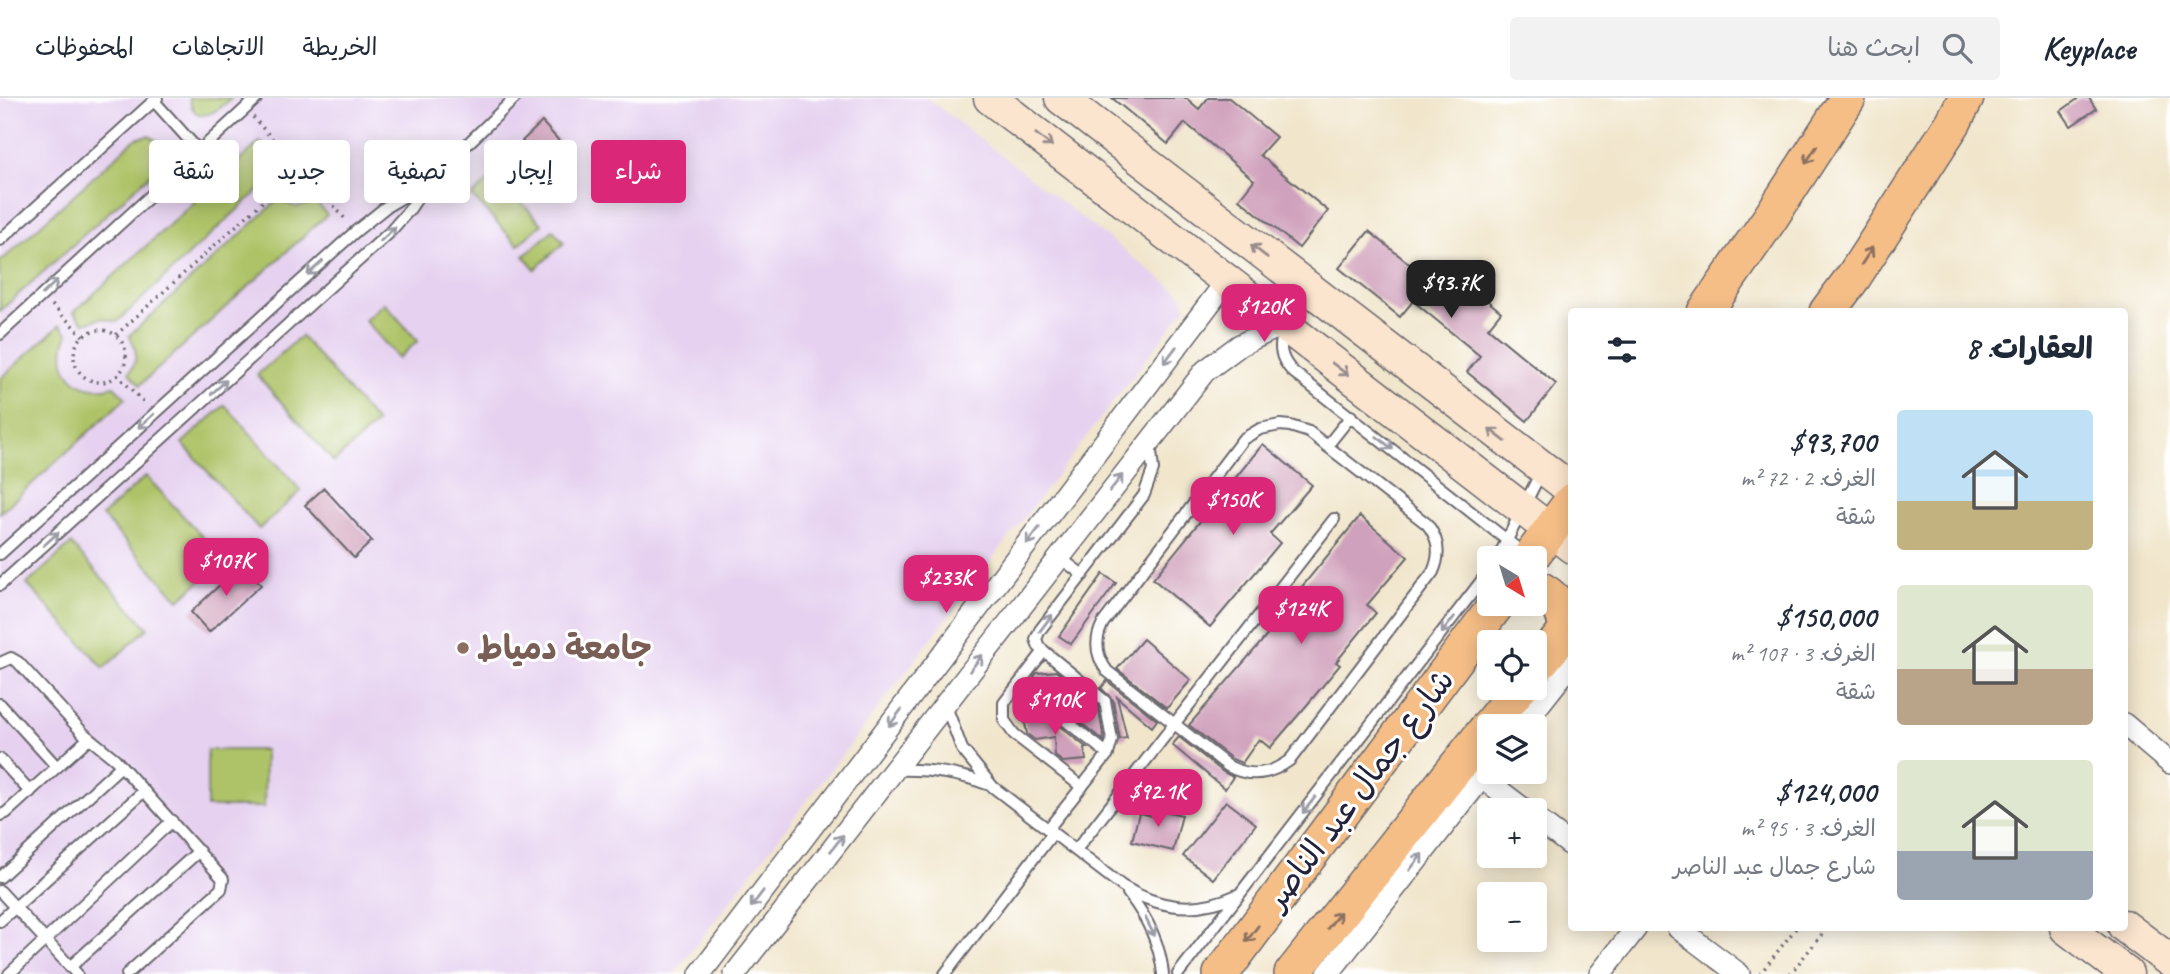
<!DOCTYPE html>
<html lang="ar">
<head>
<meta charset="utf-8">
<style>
	body { margin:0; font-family:Caveat,"Playpen Sans Arabic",sans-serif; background:#f2f2f3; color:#1f2937; direction:rtl; height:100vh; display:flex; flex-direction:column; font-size:26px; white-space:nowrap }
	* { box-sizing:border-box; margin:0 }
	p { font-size:23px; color:#747a83 }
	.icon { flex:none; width:38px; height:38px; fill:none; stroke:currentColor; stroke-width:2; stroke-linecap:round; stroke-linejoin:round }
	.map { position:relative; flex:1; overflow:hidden; direction:ltr }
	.details { position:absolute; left:1568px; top:210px; width:560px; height:623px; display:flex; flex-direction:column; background:#fff; border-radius:7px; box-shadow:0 4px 18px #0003; direction:rtl }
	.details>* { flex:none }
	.hud { position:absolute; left:21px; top:42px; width:665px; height:63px; direction:rtl; display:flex; gap:14px }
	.needle { width:46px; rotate:142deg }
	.buttons { position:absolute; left:1477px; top:448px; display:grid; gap:14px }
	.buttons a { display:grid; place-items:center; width:70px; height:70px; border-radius:7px; background:#fff; box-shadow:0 4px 18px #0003; font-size:35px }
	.price { position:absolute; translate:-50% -60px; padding:0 16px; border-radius:14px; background:#db2777; color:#fff; font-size:23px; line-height:46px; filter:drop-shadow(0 2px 4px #0008) }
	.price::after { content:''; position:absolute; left:50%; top:42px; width:21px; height:16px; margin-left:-10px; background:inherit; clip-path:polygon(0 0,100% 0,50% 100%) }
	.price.current { background:#222; color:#fff }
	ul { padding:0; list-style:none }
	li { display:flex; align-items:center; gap:21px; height:175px; padding:0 35px }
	li span { display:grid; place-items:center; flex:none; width:196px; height:140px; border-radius:7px; color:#555 }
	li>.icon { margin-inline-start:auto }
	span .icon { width:84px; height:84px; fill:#fffc; stroke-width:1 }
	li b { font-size:30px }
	h2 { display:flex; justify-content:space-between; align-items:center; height:84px; padding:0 35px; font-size:30px }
	.tag { padding:0 24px; border-radius:7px; background:#fff; box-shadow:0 4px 18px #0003; font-size:24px; line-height:63px }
	.tag.current { background:#db2777; color:#fff }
	header { display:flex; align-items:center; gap:42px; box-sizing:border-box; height:98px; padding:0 35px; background:#fff; border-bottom:2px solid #e0e1e3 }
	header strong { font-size:33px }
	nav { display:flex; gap:38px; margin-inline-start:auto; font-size:24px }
	.search { width:490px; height:63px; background:#f2f2f3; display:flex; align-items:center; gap:18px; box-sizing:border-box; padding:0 24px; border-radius:7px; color:#747a83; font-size:26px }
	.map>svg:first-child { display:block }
	.built { fill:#e6d2f0 }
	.green { fill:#aec367; stroke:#687251; stroke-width:2 }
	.building { fill:#d0a1bc }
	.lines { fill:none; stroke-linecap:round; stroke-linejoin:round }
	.lane-casing { stroke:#6a676e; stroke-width:14 }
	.street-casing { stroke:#6a676e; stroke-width:24 }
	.secondary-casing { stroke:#6a676e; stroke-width:35 }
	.primary-casing { stroke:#6a676e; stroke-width:38 }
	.path { stroke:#6a676e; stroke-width:3.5; stroke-dasharray:2 5; stroke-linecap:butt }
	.lane { stroke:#fff; stroke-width:10 }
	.street { stroke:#fff; stroke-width:21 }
	.secondary { stroke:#fbe5cf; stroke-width:32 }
	.primary { stroke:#f6be87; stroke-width:35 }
	.oneway { stroke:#998d8c }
	.oneway2 { stroke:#8c7061 }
	.oneway3 { stroke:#9c9ca7 }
	.education-dot { fill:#8d6e63; stroke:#fff; stroke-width:2.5 }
	.labels { text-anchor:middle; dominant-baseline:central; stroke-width:6; stroke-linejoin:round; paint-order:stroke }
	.education-label { font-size:33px; font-weight:bold; fill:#785e54; stroke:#fff; text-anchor:start }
	.street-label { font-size:33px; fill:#22223b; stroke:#fff }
</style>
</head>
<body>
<header>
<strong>Keyplace</strong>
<div class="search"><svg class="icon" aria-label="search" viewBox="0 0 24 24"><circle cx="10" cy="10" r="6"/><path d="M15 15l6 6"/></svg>ابحث هنا</div>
<nav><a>الخريطة</a><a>الاتجاهات</a><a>المحفوظات</a></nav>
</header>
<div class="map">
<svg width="2170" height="876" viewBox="0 0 2170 876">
	<rect width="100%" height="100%" fill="#fff"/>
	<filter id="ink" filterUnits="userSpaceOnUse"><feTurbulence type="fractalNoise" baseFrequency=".0143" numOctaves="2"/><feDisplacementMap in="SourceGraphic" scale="14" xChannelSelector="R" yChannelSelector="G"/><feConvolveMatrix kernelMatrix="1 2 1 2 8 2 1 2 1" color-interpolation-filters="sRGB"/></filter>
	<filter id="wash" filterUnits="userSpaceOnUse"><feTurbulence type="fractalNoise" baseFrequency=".00686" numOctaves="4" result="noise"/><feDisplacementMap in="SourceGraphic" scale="28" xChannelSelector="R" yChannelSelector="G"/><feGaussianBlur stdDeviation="1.57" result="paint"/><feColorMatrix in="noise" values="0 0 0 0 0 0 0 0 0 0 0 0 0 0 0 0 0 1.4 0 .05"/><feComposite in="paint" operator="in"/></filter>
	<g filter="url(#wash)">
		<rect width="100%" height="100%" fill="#f1e6cc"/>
		<path class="built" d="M0,0H927L1182,197L1186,209L674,876H0Z"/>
		<g class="green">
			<path d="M189,0H232C219,12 195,31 189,0Z"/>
			<path d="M149,38C163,44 166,54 161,67L0,213V164L133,43L138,40Z"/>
			<path d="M260,44L269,53L265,67V86L117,224L102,220L84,225L74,214Z"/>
			<path d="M495,77L542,126L518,147L472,98Z"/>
			<path d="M278,102L296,109L317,105L327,117L140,287L129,275C138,262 138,251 129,238Z"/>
			<path d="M553,132L564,145L535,171L524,158Z"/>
			<path d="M384,205L418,243L398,260L365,222Z"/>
			<path d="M60,227L68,236C52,270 78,299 114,288L126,300L0,415V281Z"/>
			<path d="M301,238L377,325L334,364L257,277Z"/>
			<path d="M225,307L301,393L259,431L182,345Z"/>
			<path d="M146,378L224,462L179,502L102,418Z"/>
			<path d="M71,446L148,530L104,570L27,486Z"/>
			<path d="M207,652H265L264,709H207Z"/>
		</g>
		<g id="blocks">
			<g class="building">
				<path d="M1112,0H1186L1199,11L1208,0H1229L1276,39L1260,57L1328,113L1299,150L1239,101L1254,82L1185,25L1168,46Z"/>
				<path d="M2079,0H2089L2096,11L2071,28L2061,13Z"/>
				<path d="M542,24L561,45L556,50L564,60L550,73L522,43Z"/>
				<path d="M1369,133L1429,182L1442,165L1501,214L1488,230L1556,286L1527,323L1467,274L1480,258L1413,203L1400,219L1339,170Z"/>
				<path d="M1263,346L1312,387L1270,436L1280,445L1210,529L1153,481Z"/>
				<path d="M324,390L372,443L354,460L305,407Z"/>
				<path d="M1360,418L1408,459L1367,507L1376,515L1336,564L1340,567L1307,607L1270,650L1259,641L1242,665L1232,661L1189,627L1290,511L1286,508Z"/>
				<path d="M242,466L261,487L209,534L191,514Z"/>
				<path d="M1103,476L1116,485L1071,546L1059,538Z"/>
				<path d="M1143,541L1191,582L1167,610L1117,571Z"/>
				<path d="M1056,573L1064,580L1066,597L1084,596L1098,607L1104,643L1035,589L1034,579L1037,575Z"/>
				<path d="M1107,583L1157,622L1152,629L1117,599L1127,640L1120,641L1113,602L1101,590Z"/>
				<path d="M1037,610L1087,650H1084L1086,662L1063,664L1055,658L1054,639L1035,642L1027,636L1024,620L1037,617Z"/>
				<path d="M1179,639L1223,674L1233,679L1225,691L1172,647Z"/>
				<path d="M1226,703L1256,726L1213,781L1183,758Z"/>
				<path d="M1155,711L1182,717L1173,753L1132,743L1139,715L1153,718Z"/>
			</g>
		</g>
	</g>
	<g filter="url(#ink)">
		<use href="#blocks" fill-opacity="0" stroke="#6a676e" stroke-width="2"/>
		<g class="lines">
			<defs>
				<g id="lane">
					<path d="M154,3L199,53"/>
					<path d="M0,142L157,0"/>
					<path d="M1285,232C1278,248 1280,260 1292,273L1527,458"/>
					<path d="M0,236L257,0"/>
					<path d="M1280,327L1290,328L1309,334L1427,426C1439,441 1441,456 1433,474L1290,662C1270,677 1250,680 1228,668L1107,573C1096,558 1094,542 1103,525L1243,341L1260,331Z"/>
					<path d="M1327,348L1351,318"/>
					<path d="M0,456L356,133L386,109L427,85L515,0"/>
					<path d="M1059,459L1083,477"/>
					<path d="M1498,460L1541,374"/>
					<path d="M0,487L389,135L410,111L427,85"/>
					<path d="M1044,553L1004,605V622L1014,636L1082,689"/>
					<path d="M0,565L11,560L18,564L84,636L115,661L223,781L221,791L127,876"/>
					<path d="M1019,586L1108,656"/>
					<path d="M0,606L57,669"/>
					<path d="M946,608L962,651L993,689L1122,788C1159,811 1196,816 1237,797"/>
					<path d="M0,661L30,694"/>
					<path d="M896,672C928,671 957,675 987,686"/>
					<path d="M0,717L6,715L89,640"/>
					<path d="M1048,731L1108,656L1112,642L1105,603L1039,549L1036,541L1040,532L1144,397L1153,372L1150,344"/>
					<path d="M1076,752L1334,421"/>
					<path d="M0,779L121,668"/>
					<path d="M0,793L77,876"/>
					<path d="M1128,795C1147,819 1160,845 1163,876"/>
					<path d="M0,823L144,693"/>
					<path d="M70,869L199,753"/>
					<path d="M9,876L172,723"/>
					<path d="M945,876L1053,735"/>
					<path d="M1178,876L1489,473"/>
				</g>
				<g id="street">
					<path d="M2124,626L2170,665"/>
					<path d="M1522,628L1572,565"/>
					<path d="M1471,671L1525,712"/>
					<path d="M1535,720L1572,748"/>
					<path d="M1678,830L1739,876"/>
					<path d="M700,876L1226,184"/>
					<path d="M735,876L1205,273L1240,247L1282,227"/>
					<path d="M1328,876L1489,670"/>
					<path d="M1600,876L1636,830"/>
				</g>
				<g id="secondary">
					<path d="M990,0L1572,449"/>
					<path d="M1061,0L1572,392"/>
					<path d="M2124,828L2170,863"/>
					<path d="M2066,830L2127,876"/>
				</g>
				<g id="primary">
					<path d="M1705,214L1771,119L1848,0"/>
					<path d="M1827,214L1854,178L1953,25L1966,0"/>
					<path d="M1530,460L1572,403"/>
					<path d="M1535,489C1554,497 1564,511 1567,531"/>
					<path d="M1535,570L1572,526"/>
					<path d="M1221,876L1497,506"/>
					<path d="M1292,876L1519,590"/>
				</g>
			</defs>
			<use href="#lane" class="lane-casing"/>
			<use href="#street" class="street-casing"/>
			<use href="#secondary" class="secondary-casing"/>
			<use href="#primary" class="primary-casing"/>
			<g class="path">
				<path d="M253,19L284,54"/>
				<circle cx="302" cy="73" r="26"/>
				<path d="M320,92L346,122"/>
				<path d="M52,207L83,238"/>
				<circle cx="100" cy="258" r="26"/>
				<path d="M116,237L280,88"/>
				<path d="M117,277L146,306"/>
				<path d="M1760,876L1796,830"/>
				<path d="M1790,876L1827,830"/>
			</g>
			<use href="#lane" class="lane"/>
			<use href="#street" class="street"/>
			<use href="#secondary" class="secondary"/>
			<use href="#primary" class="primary"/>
		</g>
		<defs><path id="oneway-shaft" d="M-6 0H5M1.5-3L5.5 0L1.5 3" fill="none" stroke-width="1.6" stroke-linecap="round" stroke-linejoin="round" transform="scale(1.75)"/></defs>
		<g class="oneway">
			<use href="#oneway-shaft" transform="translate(1044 42) rotate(38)"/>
			<use href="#oneway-shaft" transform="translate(1259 153) rotate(-142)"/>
			<use href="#oneway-shaft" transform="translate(1340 271) rotate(37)"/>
			<use href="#oneway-shaft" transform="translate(1497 337) rotate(-142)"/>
		</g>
		<g class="oneway2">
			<use href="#oneway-shaft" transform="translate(1811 57) rotate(123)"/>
			<use href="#oneway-shaft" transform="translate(1867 158) rotate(-57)"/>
			<use href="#oneway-shaft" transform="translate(1334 822) rotate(-52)"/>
			<use href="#oneway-shaft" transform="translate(1252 836) rotate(127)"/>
		</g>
		<g class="oneway3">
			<use href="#oneway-shaft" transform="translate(388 136) rotate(-44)"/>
			<use href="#oneway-shaft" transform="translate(315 170) rotate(138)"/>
			<use href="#oneway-shaft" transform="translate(50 189) rotate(-43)"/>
			<use href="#oneway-shaft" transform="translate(1170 257) rotate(127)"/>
			<use href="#oneway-shaft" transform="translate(219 289) rotate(-42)"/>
			<use href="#oneway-shaft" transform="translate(146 323) rotate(138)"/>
			<use href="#oneway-shaft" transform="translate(1385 345) rotate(38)"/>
			<use href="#oneway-shaft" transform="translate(1116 385) rotate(-52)"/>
			<use href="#oneway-shaft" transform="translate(1033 438) rotate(127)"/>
			<use href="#oneway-shaft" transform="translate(51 441) rotate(-42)"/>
			<use href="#oneway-shaft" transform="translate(1046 525) rotate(-53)"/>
			<use href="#oneway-shaft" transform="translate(1448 527) rotate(128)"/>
			<use href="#oneway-shaft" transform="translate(976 565) rotate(-52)"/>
			<use href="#oneway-shaft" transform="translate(895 620) rotate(127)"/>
			<use href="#oneway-shaft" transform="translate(1309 707) rotate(128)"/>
			<use href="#oneway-shaft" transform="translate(837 745) rotate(-52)"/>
			<use href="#oneway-shaft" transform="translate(1416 764) rotate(-52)"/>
			<use href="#oneway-shaft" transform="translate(757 801) rotate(127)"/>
			<use href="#oneway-shaft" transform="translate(1150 829) rotate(64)"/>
		</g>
	</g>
	<circle class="education-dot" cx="463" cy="550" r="7"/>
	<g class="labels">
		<g class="education-label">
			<text x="477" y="550">جامعة دمياط</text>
		</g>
		<g class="street-label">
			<text transform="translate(1359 691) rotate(-53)">شارع جمال عبد الناصر</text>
		</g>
	</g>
</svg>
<div class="buttons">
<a><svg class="needle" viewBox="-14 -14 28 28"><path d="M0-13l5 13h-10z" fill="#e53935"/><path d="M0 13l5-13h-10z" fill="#747a83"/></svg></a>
<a><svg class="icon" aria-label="locate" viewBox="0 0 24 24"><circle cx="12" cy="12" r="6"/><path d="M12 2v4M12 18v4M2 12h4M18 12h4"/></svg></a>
<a><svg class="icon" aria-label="layers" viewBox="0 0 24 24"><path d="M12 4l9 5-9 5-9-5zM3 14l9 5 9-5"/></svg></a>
<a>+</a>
<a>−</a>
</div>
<b class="price current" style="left:1451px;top:222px">$93.7K</b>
<b class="price" style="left:1264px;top:246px">$120K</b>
<b class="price" style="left:1233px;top:439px">$150K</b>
<b class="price" style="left:226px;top:500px">$107K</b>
<b class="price" style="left:946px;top:517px">$233K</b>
<b class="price" style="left:1301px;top:548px">$124K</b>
<b class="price" style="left:1055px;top:639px">$110K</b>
<b class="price" style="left:1158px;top:731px">$92.1K</b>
<div class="hud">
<a class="tag current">شراء</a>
<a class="tag">إيجار</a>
<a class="tag">تصفية</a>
<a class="tag">جديد</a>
<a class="tag">شقة</a>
</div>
<section class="details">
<h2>العقارات: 8<svg class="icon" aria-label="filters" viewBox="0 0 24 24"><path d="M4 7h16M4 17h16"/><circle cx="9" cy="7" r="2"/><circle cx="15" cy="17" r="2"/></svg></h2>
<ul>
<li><span style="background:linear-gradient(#bfe0f5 65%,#c2b280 0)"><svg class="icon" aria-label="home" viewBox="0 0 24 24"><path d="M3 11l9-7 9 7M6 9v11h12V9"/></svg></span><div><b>$93,700</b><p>الغرف: 2 · 72 m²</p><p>شقة</p></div></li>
<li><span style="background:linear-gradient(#dfe7d0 60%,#b9a48a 0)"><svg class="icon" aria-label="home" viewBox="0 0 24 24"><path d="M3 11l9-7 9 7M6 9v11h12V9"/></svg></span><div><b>$150,000</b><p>الغرف: 3 · 107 m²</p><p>شقة</p></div></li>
<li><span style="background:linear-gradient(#dfe7d0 65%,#9aa5b1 0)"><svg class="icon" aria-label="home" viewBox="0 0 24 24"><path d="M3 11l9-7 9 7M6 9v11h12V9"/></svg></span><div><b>$124,000</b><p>الغرف: 3 · 95 m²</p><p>شارع جمال عبد الناصر</p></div></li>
</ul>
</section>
</div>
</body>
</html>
